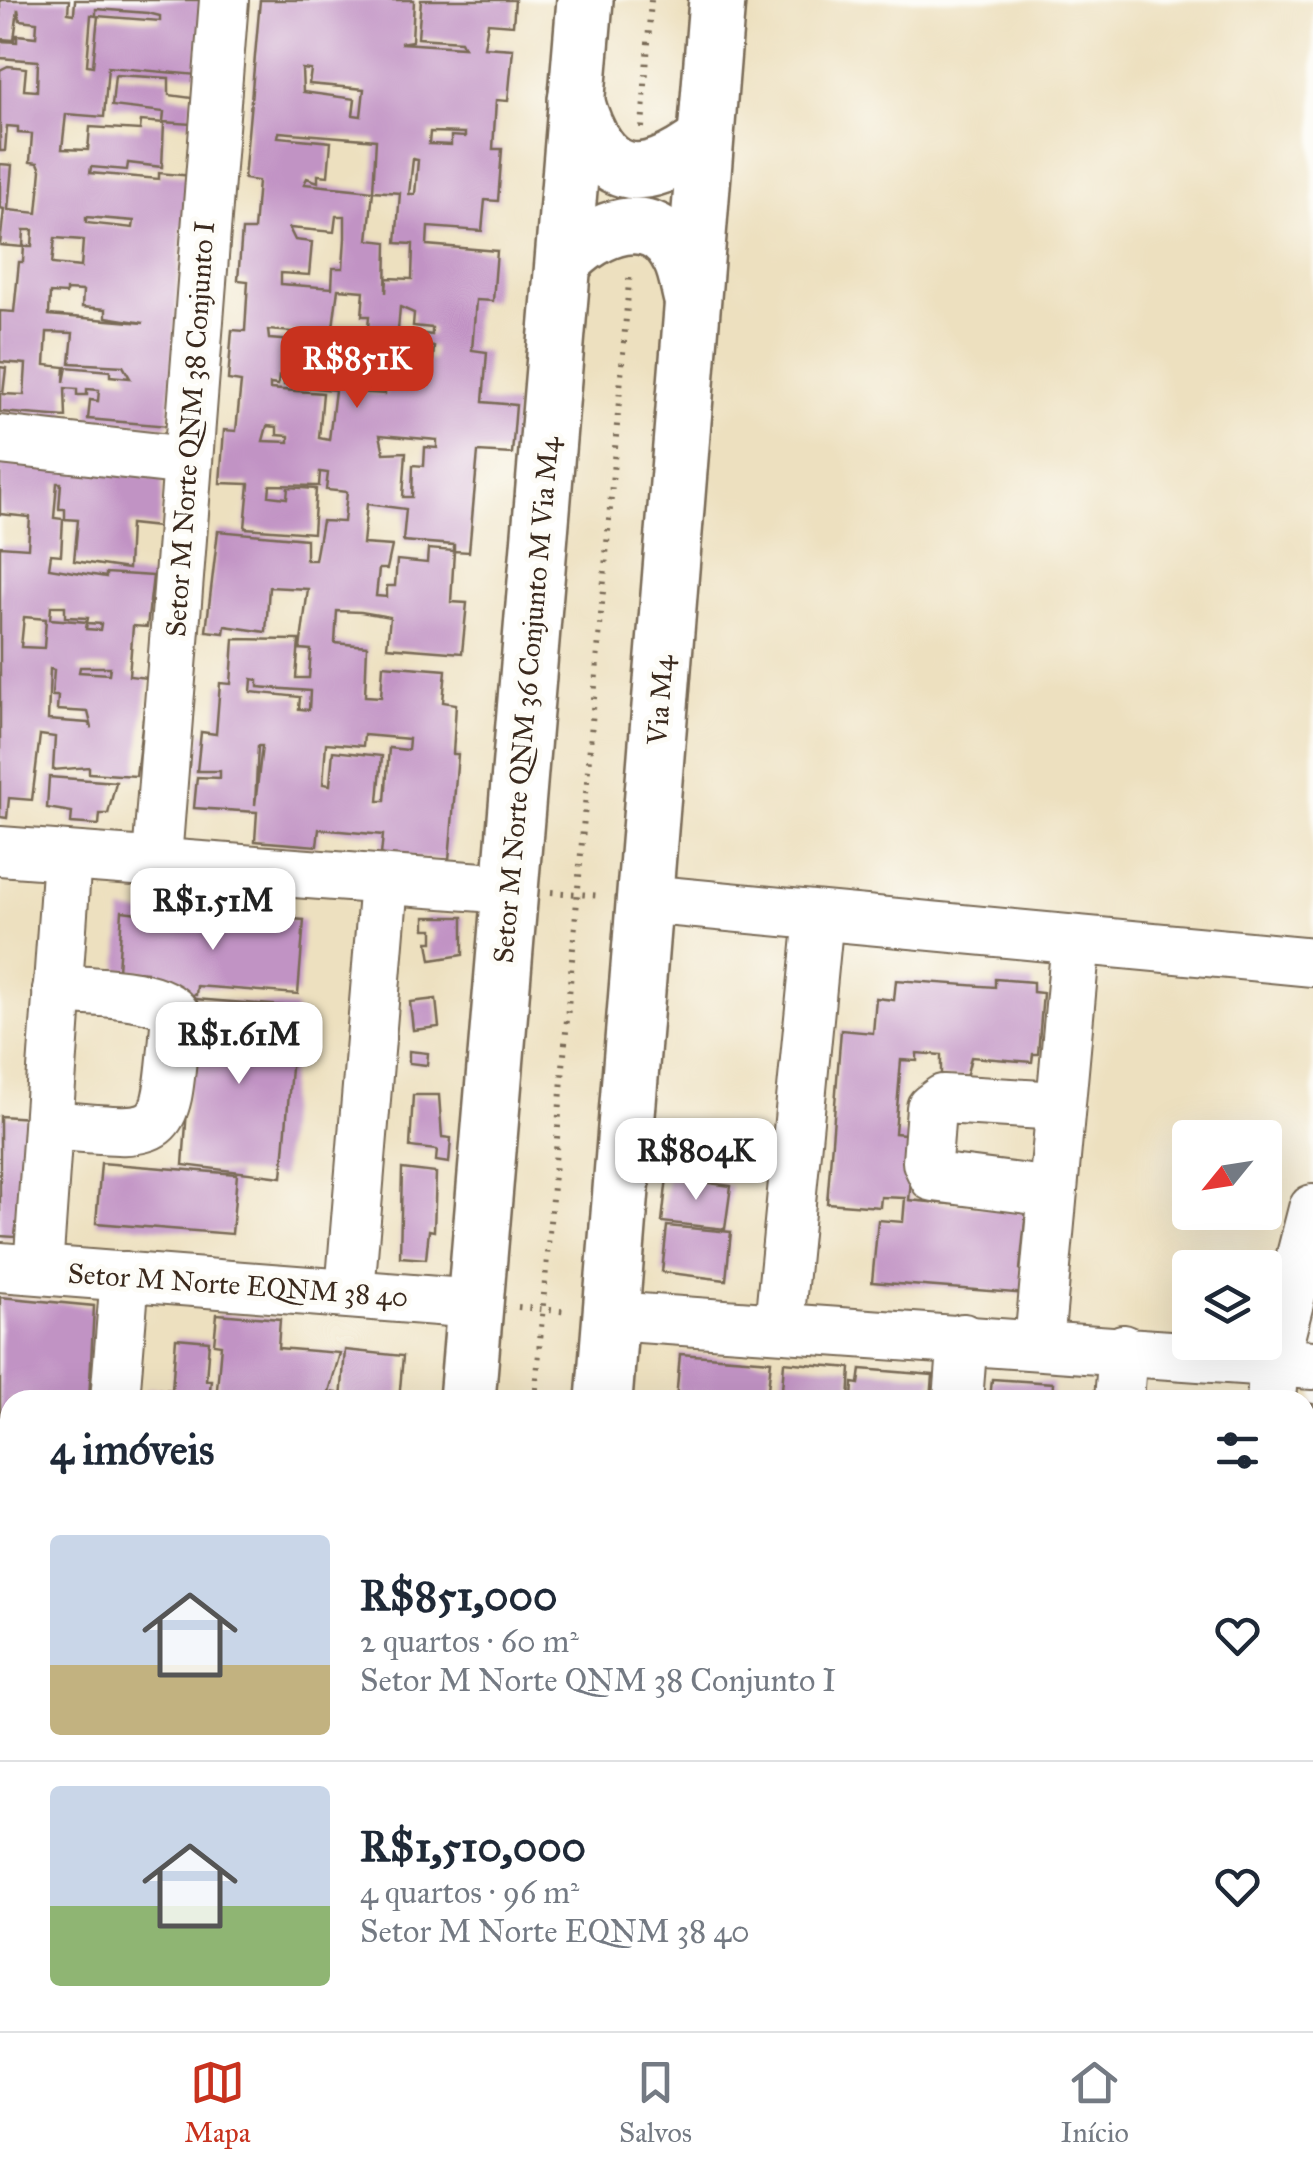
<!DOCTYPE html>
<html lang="pt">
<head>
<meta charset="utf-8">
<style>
	body { margin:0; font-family:"IM FELL Great Primer",serif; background:#f6f6f7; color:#1f2937; height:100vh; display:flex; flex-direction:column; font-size:38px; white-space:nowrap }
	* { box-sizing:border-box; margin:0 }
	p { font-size:32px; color:#747a83 }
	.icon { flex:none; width:55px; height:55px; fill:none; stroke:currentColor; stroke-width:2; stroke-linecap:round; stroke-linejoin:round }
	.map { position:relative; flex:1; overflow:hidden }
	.drawer { position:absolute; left:0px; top:1390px; width:1315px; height:642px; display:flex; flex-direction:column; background:#fff; border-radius:30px 30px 0 0; box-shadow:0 10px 40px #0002 }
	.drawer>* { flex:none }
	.needle { width:65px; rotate:240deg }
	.fabs { position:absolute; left:1172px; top:1120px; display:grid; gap:20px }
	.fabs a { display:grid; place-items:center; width:110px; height:110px; border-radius:10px; background:#fff; box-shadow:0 10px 40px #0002; font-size:50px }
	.price { position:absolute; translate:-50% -85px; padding:0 22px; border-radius:20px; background:#fff; color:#222; font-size:32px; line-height:65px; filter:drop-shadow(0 2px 5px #0008) }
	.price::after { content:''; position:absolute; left:50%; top:60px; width:30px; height:22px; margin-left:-15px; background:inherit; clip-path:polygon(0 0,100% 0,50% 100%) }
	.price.current { background:#c8321e; color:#fff }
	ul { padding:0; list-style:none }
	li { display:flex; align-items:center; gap:30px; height:250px; padding:0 50px }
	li+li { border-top:2px solid #e0e1e3 }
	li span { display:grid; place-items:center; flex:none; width:280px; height:200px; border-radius:10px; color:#555 }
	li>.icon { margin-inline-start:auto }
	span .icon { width:120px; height:120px; fill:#fffc; stroke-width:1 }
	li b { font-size:42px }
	h2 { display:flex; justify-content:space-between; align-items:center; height:120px; padding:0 50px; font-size:42px }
	.tabs { display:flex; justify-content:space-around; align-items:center; height:140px; border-top:2px solid #e0e1e3; background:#fff; font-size:28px; color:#747a83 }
	.tabs a { display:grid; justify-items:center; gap:5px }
	.tabs .current { color:#c8321e }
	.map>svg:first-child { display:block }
	.building { fill:#c193c4; fill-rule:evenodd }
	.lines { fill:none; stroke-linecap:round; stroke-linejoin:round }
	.minor-casing { stroke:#796a56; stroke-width:52 }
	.major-casing { stroke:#796a56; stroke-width:60 }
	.path { stroke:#796a56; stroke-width:6; stroke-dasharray:2.5 8; stroke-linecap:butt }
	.minor { stroke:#fff; stroke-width:48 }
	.major { stroke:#fff; stroke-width:55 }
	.labels { text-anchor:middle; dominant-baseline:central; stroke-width:10; stroke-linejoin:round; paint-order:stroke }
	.street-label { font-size:28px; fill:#3b2a1e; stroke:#fdfcf7 }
</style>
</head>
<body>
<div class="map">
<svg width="1313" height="2031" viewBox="0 0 1313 2031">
	<rect width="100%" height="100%" fill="#fdfcf7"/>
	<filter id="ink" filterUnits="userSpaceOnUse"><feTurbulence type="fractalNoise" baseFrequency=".01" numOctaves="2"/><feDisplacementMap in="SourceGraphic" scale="20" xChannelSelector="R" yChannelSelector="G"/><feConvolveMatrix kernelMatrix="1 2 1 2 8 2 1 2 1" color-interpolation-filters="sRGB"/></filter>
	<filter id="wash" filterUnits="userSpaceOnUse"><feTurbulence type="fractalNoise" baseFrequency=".0048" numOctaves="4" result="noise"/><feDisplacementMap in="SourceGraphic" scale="40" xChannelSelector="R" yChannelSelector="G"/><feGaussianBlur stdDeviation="2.25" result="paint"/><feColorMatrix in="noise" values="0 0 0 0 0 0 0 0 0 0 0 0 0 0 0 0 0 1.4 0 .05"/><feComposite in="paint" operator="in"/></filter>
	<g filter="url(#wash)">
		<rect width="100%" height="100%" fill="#ede0bf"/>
		<g id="blocks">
			<g class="building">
				<path d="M0,0H69L68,13L74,14L75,0H203L197,75L108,67L104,117L66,114L62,149L88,150L90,127L140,130L141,121L164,123L162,167L128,163L127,170L91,167L90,173L159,179V173L193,176L190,227L182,226L168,426L88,419L90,400L98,401L99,390L87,389V395H77V389L65,388L66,417L0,412V367L6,368L3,394L24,395L26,364L0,362V311L14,312L19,262H23L24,246H32L33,230H24L23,247L0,245L4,209L0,208V164L12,165L8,210L37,213L41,170L38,163L30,162L32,134L18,133V127L7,126L5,151H0V70L8,66L26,68L24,90L37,91L38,61L0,58V41L17,42V35L36,37L37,22L20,20L18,9L14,40L0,39ZM96,9L148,13L160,16V21L98,16L93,66L87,65L91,15L96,16ZM86,217L134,221L133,228L86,223ZM55,238L83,240L81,267L52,264ZM66,290L83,291L82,307L106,309V317L144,323L49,315L50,293L66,294ZM47,332L73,333L70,363L123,366L130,378L110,376V371L67,367L64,382L65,367L45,365Z"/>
				<path d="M260,0H414L412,41L400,43L464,47L461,41L418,38L421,0H515L513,25L488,23L484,47L513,49L508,101L496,100L493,149H502L498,201L485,200L482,231L428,227L427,245L497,251L493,301L476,300L472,350L487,352L483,402L516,405L512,454L478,452L469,552L454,551L451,602L467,603L462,653L387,647L390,617L361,612L337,611L335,643L367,646L365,696L381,697L383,665L446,670L443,702L456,704L453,754H458L449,860L381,855L383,835L319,829L317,846L255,841L257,812L194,808L197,777L220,778V771H197L201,732L216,734L220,683L231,684L234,639L299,640L296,678H309L311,650L300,649L308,589L269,587L266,632L225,626L224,633L206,631L218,531L306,539V560H315L322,521L344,522L347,492L326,490L328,473L320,472L319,486L270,485L269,496L287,498L288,487L316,489L313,533L245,528L249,484L220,483L224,430L236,431L241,382L228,380L232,330L245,331L248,281L238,280L242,230H254L258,181L244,179ZM302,69L311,70L309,84L364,89L361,116L353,115L355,99L303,92ZM279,132L376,140L373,191L304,184L307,178L318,182V175L328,176L331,142L278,137ZM430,132L465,133V137L451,136V145L429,144ZM413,159L418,160L415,194H409ZM373,191L400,193L396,243L413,244L412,279L387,278L386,293L387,242L368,240ZM336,216H345V238L343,268H333L332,288L281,284V273L309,275L312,242L295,240L289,228L334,232ZM338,289L364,291L362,316H369L367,341L434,347L433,360L388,356L385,394L355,392L360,341L313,337L311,358H305L307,342L269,339L268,330L332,335ZM400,307L414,313L413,326L432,328V335L398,330ZM279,376H284V385L335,390L329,440L319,438L323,393L270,389V384L278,385ZM267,426L277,427V435L289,436V442L263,441ZM380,435L437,440V448L425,447L424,466L413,465L412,497H403L406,452L384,453ZM367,504L406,509L403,541L454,545V551L428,549L427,563L397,560L395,586H387V597L376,596L379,569H387L392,546L363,544ZM252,679L258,680V687L310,691L309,710L299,709L300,697L251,692ZM364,735L409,739L408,750L389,748L385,801H378L382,756L333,751L330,785L323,784L326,743L363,746ZM258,746H262L255,805Z"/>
				<path d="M115,75L169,78V95L192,98L191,124L163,122L164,112L112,106Z"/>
				<path d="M0,463L163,477L159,527L130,524L128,569L74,561L78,520L65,519V509H59L61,483H57L54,518L63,519L61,555L51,554L49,568L106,577V573L153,576L147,627L133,626L129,676L148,678L136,776L89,773V767L53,770L55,737L40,735L32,800L9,798L7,818L0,817V546L28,548L30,517L0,514ZM51,606H65V617L88,618L87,623L101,624L100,630L86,629L87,622L50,619ZM24,617L46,619L44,648L21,647ZM80,667H110L109,674L79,672ZM50,669L54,670L52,696H58L57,710L88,712L92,728L88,723L48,720Z"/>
				<path d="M49,777L116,782L108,814H100L99,825L71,823L72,812L47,808Z"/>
				<path d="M122,911L227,924L228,914L304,920L298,994L197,986L196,995L145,991L147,972L118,970Z"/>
				<path d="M425,917H463V955L431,960L428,942H433V929H425Z"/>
				<path d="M995,979L1033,982V992L1043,993L1038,1054H1033L1032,1062L971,1057L966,1078H941V1055L917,1053V1061L901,1060L895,1133L916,1135L909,1200L1026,1211L1020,1270L1030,1273L1028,1294L872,1282L878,1220L903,1222L905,1198L881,1197L880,1207L827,1203L841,1030L873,1033L876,998L894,1000L896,980L995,987Z"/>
				<path d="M195,999L296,1007L282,1177L183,1165Z"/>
				<path d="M436,999L439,1027L413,1030L410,1002Z"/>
				<path d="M409,1051L428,1053L427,1065L409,1063Z"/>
				<path d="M413,1095H439L442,1137L451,1138L449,1163L436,1161L437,1150L410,1147Z"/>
				<path d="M0,1116L31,1118L15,1237L0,1236Z"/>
				<path d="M686,1141L703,1143L706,1159L685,1156Z"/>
				<path d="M101,1163L237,1174L232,1234L96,1223Z"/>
				<path d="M402,1169L436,1173L434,1231L429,1230L426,1259L400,1257Z"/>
				<path d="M667,1177L731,1186L725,1229L662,1222Z"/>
				<path d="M667,1226L731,1232L726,1280L662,1272Z"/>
				<path d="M0,1297L94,1306L89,1400H10V1502L0,1501Z"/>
				<path d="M217,1314L280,1319L278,1348L340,1353L329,1392L337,1393L336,1400H282L283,1390H275L274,1400H216L221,1345L214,1344Z"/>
				<path d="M176,1338L209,1341L206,1380H211L209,1400H147L148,1388L172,1390Z"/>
				<path d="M345,1350L403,1356L399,1400H341Z"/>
				<path d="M680,1354L771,1361L768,1389L782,1390L784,1362L851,1368L849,1400H823L821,1396V1400H676Z"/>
				<path d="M861,1369L933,1375L931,1400H852L853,1383L859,1384Z"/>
				<path d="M992,1379L1053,1383L1052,1400H990Z"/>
				<path d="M1116,1390L1201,1397V1400H1115Z"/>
				<path d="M1305,1403L1313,1404V1479L1305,1478Z"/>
				<path d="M1308,1496H1313V1723L1305,1722Z"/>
				<path d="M0,1512L10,1513V1648L0,1647Z"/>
				<path d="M0,1702L10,1703V1749L0,1748Z"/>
				<path d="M1305,1726L1313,1727V1760L1305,1759Z"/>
				<path d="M0,1760L10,1761V1853L0,1852Z"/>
				<path d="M1305,1769L1313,1770L1312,1834H1305Z"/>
				<path d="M0,1861H10V2022H35L34,2031H0Z"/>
				<path d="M1305,1866L1313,1867V1954L1305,1953Z"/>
				<path d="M1305,1966H1313V2013L1305,2012Z"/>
				<path d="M87,2022H136L194,2031H87Z"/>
				<path d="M202,2022H242V2031H201Z"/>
				<path d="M258,2022H350L349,2031L258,2028Z"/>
				<path d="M649,2022H708V2031H648Z"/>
				<path d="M750,2022L824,2024L866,2022L862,2031H750Z"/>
				<path d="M950,2022H1019V2031H949Z"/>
				<rect x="1101" y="2022" width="91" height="9"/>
			</g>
		</g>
	</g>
	<g filter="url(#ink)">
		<use href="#blocks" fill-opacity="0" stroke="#796a56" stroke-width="2.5"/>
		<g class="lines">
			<defs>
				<g id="minor">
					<path d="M0,440L187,461"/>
					<path d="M0,851L509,889"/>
					<path d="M157,859L224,0"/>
					<path d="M644,899L1313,962"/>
					<path d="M49,1125C175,1136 164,1141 176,1015C159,990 87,992 57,989"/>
					<path d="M1052,1192L934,1177L927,1162L931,1108L943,1099L1060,1106"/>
					<path d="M0,1267L476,1304"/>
					<path d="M38,1269L67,857"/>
					<path d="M350,1292L384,882"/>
					<path d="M611,1316L1313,1365"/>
					<path d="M779,1325L819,916"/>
					<path d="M1039,1343L1076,940"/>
					<path d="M115,1400L125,1276"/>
					<path d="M958,1400L963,1338"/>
					<path d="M1119,1400L1123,1349"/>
					<path d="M1271,1400L1274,1361L1313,1209"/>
					<path d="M0,1678L10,1679"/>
					<path d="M61,2031L62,2022"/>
					<path d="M758,2031L759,2022"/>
					<path d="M904,2031L905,2022"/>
					<path d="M1075,2031V2022"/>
					<path d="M1217,2031L1218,2022"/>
				</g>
				<g id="major">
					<path d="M576,100C599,182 640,189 705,140"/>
					<path d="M564,262C594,228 654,203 680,258C686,269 688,284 691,296"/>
					<path d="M467,1400L585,0"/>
					<path d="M604,1400L717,0"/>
					<path d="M409,2031L410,2022"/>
					<path d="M546,2031V2022"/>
				</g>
			</defs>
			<use href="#minor" class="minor-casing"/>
			<use href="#major" class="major-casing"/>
			<g class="path">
				<path d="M642,128L651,0"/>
				<path d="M551,892L603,896"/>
				<path d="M518,1307L570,1312"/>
				<path d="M535,1400L630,270"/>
				<path d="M481,2031L482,2022"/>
			</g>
			<use href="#minor" class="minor"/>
			<use href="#major" class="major"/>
		</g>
	</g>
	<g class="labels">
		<g class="street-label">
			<text transform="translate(190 429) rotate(-86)">Setor M Norte QNM 38 Conjunto I</text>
			<text transform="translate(526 700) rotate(-85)">Setor M Norte QNM 36 Conjunto M Via M4</text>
			<text transform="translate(660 700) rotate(-86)">Via M4</text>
			<text transform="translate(238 1285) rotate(4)">Setor M Norte EQNM 38 40</text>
		</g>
	</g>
</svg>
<div class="fabs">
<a><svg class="needle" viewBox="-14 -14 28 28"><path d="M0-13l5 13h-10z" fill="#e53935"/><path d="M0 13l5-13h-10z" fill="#747a83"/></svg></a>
<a><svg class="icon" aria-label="layers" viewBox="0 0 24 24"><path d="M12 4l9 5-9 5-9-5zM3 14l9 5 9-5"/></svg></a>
</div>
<b class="price current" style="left:357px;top:411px">R$851K</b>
<b class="price" style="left:213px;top:953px">R$1.51M</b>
<b class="price" style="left:239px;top:1087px">R$1.61M</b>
<b class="price" style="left:696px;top:1203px">R$804K</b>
<section class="drawer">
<h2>4 imóveis<svg class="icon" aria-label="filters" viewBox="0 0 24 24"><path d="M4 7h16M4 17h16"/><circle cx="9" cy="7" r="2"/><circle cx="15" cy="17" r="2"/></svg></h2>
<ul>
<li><span style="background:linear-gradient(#c9d6e8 65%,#c2b280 0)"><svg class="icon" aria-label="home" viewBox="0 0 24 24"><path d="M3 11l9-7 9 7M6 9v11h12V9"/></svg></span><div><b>R$851,000</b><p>2 quartos · 60 m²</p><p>Setor M Norte QNM 38 Conjunto I</p></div><svg class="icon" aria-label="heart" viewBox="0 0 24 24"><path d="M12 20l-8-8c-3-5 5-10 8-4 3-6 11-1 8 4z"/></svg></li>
<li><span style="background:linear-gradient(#c9d6e8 60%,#8fb573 0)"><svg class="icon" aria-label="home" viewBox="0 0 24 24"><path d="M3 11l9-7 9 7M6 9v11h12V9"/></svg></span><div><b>R$1,510,000</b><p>4 quartos · 96 m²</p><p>Setor M Norte EQNM 38 40</p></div><svg class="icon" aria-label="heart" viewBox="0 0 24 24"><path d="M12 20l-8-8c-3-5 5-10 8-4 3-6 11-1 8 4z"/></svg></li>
</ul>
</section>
</div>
<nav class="tabs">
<a class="current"><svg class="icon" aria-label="map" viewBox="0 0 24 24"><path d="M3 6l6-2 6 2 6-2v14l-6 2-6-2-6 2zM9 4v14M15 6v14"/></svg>Mapa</a>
<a><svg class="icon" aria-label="saved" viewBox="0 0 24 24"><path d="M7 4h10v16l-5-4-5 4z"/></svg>Salvos</a>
<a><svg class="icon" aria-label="home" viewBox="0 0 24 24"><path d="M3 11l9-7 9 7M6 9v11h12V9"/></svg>Início</a>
</nav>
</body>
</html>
